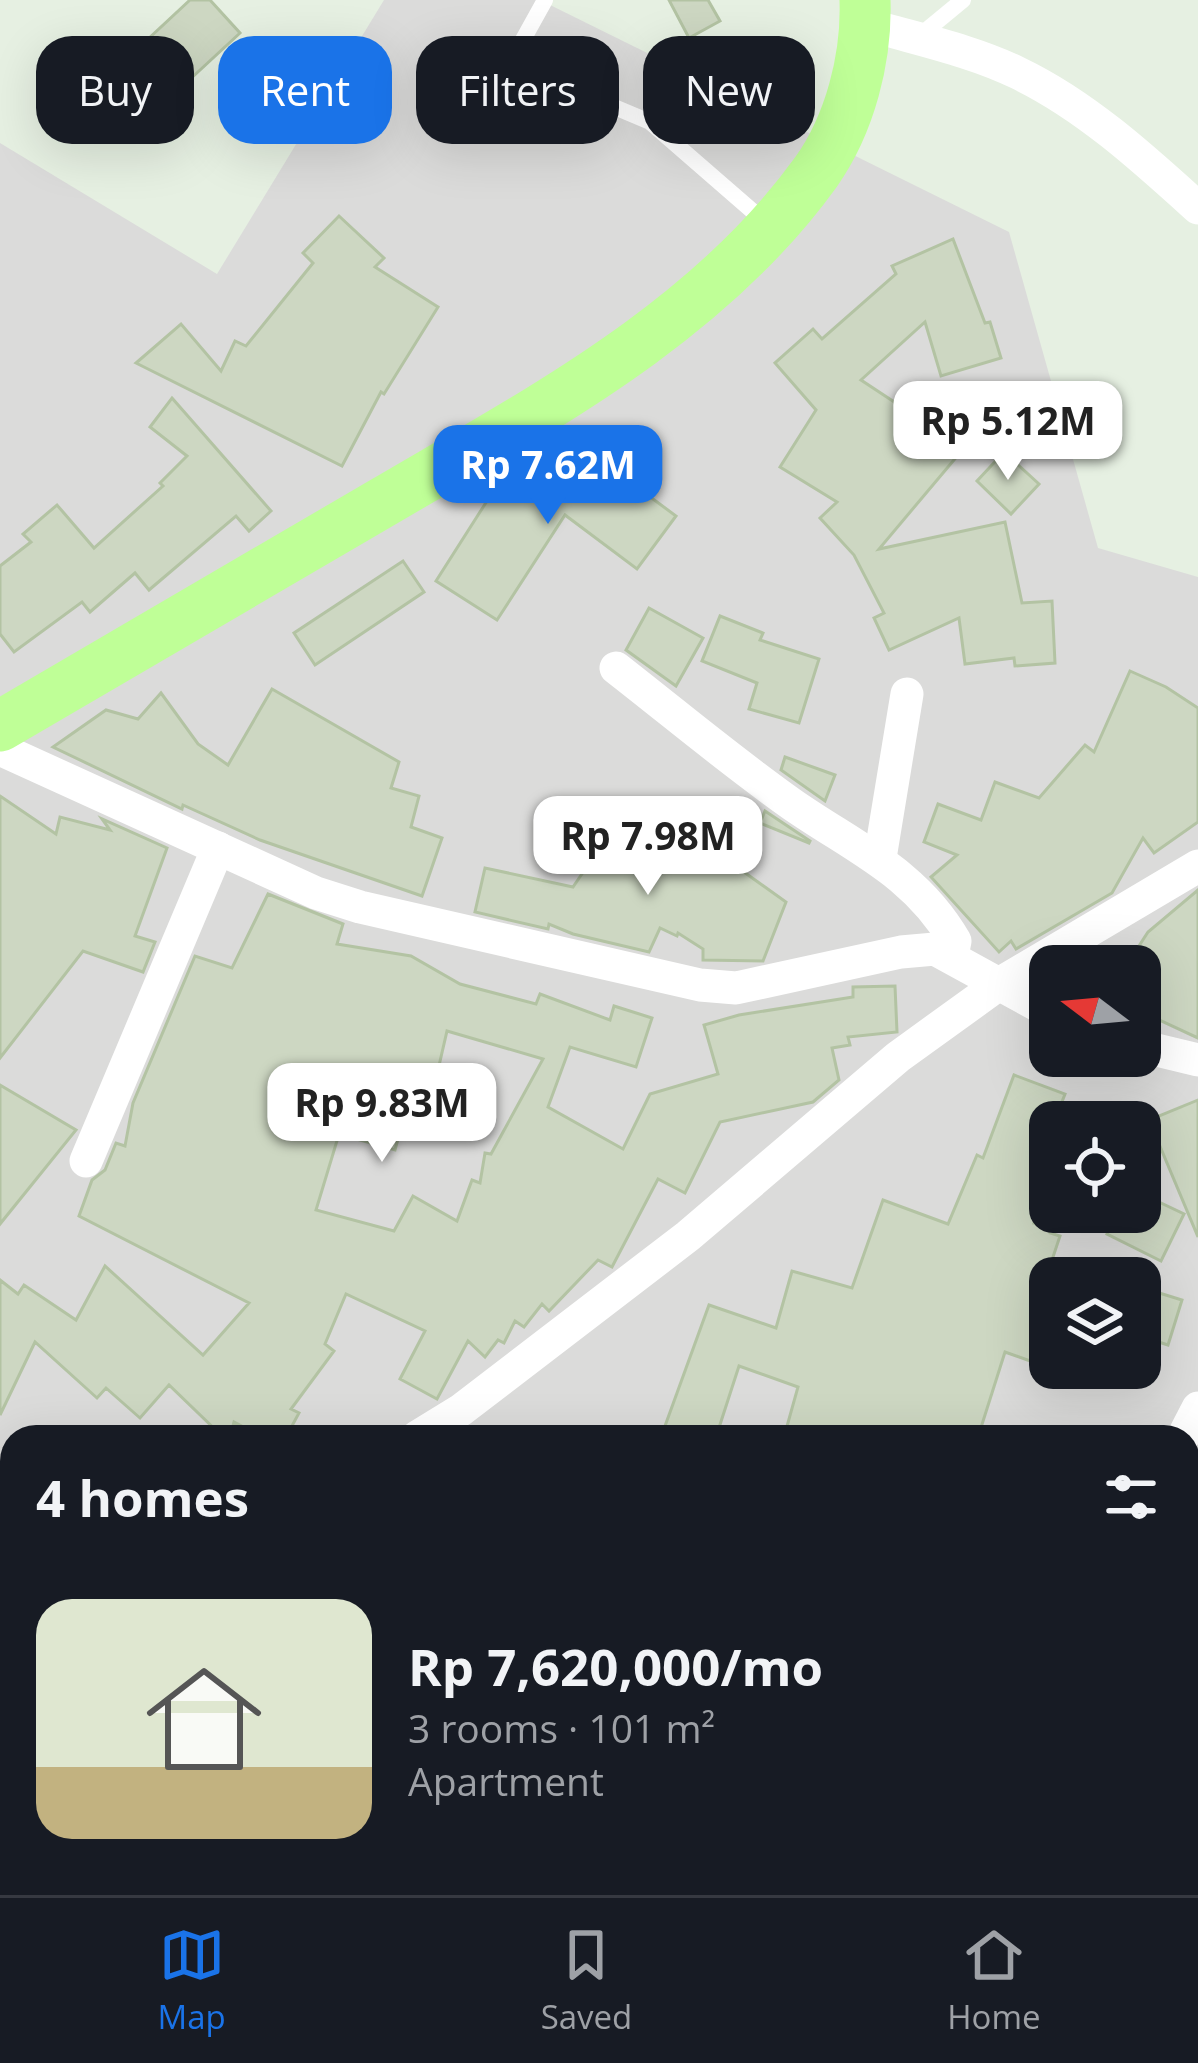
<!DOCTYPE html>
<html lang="en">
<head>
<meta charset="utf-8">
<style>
	body { margin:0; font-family:"Open Sans",sans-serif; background:#20242c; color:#f1f3f6; height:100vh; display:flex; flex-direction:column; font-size:45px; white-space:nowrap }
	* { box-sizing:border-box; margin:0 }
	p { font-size:39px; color:#9ea1a6 }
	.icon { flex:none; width:66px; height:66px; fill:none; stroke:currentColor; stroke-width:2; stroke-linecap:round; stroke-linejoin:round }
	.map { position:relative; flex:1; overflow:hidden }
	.side { position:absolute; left:0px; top:1425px; width:1200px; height:471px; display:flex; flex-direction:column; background:#171b24; border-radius:36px 36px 0 0; box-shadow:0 12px 48px #0002 }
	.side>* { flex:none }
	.top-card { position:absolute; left:36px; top:36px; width:1128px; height:108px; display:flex; gap:24px }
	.needle { width:78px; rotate:286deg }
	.tools { position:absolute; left:1029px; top:945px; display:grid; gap:24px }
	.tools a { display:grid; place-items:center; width:132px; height:132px; border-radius:24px; background:#171b24; box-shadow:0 12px 48px #0002; font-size:60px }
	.price { position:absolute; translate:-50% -102px; padding:0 27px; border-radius:24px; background:#fff; color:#222; font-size:39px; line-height:78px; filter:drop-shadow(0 3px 6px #0008) }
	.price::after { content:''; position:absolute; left:50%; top:72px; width:36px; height:27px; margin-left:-18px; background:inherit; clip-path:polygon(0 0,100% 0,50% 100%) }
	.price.on { background:#1a73e8; color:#fff }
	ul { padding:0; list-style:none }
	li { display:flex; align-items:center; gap:36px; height:300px; padding:0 36px }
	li+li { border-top:3px solid #363941 }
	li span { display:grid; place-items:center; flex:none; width:336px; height:240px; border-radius:36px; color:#555 }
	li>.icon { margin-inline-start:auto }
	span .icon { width:144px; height:144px; fill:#fffc; stroke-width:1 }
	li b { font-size:51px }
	h2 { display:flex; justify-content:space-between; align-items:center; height:144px; padding:0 36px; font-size:51px }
	.chip { padding:0 42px; border-radius:36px; background:#171b24; box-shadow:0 12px 48px #0002; font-size:42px; line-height:108px }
	.chip.on { background:#1a73e8; color:#fff }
	.tabs { display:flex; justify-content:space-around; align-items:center; height:168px; border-top:3px solid #363941; background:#171b24; font-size:33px; color:#9ea1a6 }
	.tabs a { display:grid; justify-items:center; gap:6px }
	.tabs .on { color:#1a73e8 }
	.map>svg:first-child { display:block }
	.residential { fill:#dbdbda; fill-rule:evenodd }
	.building { fill:#cdd7c2; stroke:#b3c3a3; stroke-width:3; fill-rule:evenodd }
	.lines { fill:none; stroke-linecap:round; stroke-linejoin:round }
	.service { stroke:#fff; stroke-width:16 }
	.minor { stroke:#fff; stroke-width:33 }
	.primary { stroke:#bfff97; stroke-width:51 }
</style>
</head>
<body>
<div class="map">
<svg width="1198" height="1895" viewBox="0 0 1198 1895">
	<rect width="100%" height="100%" fill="#e6f0e2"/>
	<path class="residential" d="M384,0H540L1009,232L1098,548L1198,577V1895H0V143L217,274ZM1050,966H1140V1056H1050ZM1050,1122H1140V1212H1050ZM1050,1278H1140V1368H1050ZM12,1437H1188V1884H12Z"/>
	<g class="building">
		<path d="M190,0H210L240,33L172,96L132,54Z"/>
		<path d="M669,0H708L720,21L689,38Z"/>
		<path d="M339,216L384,258L375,267L438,307L384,394L381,392L342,466L136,363L181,324L221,371L235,341L246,346L313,263L303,253Z"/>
		<path d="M953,239L985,323L990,322L1001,358L941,376L925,322L861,380L964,448L879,549L1005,522L1022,603L1052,601L1055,663L1015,666L1014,658L965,664L959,618L889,650L874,618L884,613L854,555L820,518L837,502L780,467L816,410L775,363L813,329L822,339L896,274L892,266Z"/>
		<path d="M172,398L271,511L249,531L236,516L149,590L135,573L90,612L82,602L14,652L0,634V566L31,542L23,534L57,505L94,548L163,486L160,483L187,456L150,427Z"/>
		<path d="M544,442L630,491L634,485L676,516L637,569L565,515L497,620L436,581L494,490L509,499L538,446Z"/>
		<path d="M1004,452L1039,484L1011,514L977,481Z"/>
		<path d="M403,561L424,592L315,665L294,633Z"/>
		<path d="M649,608L703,638L676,686L626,650Z"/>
		<path d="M720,616L763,633L760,640L819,659L799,723L749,709L757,683L702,661Z"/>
		<path d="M1130,671L1166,687L1198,708V822L1154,853L1143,838L1112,893L1016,949L1011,941L999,952L931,877L957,855L924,842L938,804L981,820L995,782L1039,798L1085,745L1094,752Z"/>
		<path d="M272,689L399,762L391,788L419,796L411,827L442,838L422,896L260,840L183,805L182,809L53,747L106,710L138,719L161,693L198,744L228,765Z"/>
		<path d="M785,757L835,775L825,801L781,770Z"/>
		<path d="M0,796L56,834L60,817L110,830L102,819L167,848L135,936L155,942L143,972L83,951L0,1058Z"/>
		<path d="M765,811L810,841L809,843L760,823Z"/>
		<path d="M660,812L786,902L763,961L703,960V949L678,933L677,936L660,928L649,952L573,934L549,924L548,929L475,912L485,868L573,887L605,840L627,855Z"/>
		<path d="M1198,890V1038L1140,1011V966H1126L1148,932Z"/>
		<path d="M268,894L343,924L337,944L411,956L460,984L536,1004L540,994L610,1020L614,1006L652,1018L636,1067L570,1047L548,1107L623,1149L650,1094L718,1074L704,1025L739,1015L853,997V987L895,986L897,1032L848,1037L850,1045L832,1048L839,1080L813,1102L720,1122L685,1193L658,1179L612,1267L598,1260L549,1311L542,1304L524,1327L515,1321L504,1343L498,1340L485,1357L468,1341L437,1399L400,1379L425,1331L346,1294L325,1344L334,1351L291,1409L299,1413L286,1437H262L234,1422L230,1437H223L169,1385L140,1418L106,1388L97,1398L35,1342L0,1415V1280L18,1294L24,1285L76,1320L105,1266L203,1355L249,1303L79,1216L92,1180L105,1170L116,1143L125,1146L133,1103L195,956L232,968ZM447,1031L543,1059L491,1154L485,1153L480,1183L472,1180L457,1221L413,1196L394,1231L316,1210L339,1134L395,1150L409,1099L415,1101L421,1080L435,1083Z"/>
		<path d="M1014,1075L1065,1094L1054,1122H1050L1037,1164L1050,1169V1180L1034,1223L1050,1226V1233L1060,1236L1050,1266V1368L1005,1352L978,1437H784L798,1387L739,1366L716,1437H661L709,1305L776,1328L792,1271L852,1288L883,1200L948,1224L977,1155L983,1158Z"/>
		<path d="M0,1085L76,1130L0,1224Z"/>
		<path d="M1198,1100V1237L1149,1120Z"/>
		<path d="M1140,1193L1184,1214L1161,1261L1107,1234L1118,1212H1140Z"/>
		<path d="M1140,1287L1182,1300L1168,1345L1140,1336Z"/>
	</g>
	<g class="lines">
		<g class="service">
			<path d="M545,0L510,63L650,122L765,222"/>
			<path d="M917,38L963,0"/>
		</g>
		<g class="minor">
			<path d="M866,24C916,39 971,50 1018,73C1085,105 1144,159 1198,208"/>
			<path d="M616,668C675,714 732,762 793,805C855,848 915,872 955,941L952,956"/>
			<path d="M0,749L316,893L360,907L700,985L736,988L901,952L935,949L1050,1012"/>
			<path d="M880,858L907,694"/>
			<path d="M1140,1046L1198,1060"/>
			<path d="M86,1161L218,848"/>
			<path d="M417,1437L461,1410L688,1236L898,1057L999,984L1198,866"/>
			<path d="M1183,1437L1198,1408"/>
			<path d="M0,1650L12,1645"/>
			<path d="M247,1884L253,1895"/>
		</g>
		<path class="primary" d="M0,726C128,651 256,576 385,501C540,410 708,322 816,172C850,124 867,58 865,0"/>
	</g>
</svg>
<div class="tools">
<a><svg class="needle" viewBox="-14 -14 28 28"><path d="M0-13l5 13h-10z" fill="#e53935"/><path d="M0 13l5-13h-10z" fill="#9ea1a6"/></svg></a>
<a><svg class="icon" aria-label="locate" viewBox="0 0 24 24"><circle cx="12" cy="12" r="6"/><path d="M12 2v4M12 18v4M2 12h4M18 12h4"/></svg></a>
<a><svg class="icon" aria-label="layers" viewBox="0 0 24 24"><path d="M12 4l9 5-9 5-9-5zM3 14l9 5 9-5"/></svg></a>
</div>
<b class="price" style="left:1008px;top:483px">Rp 5.12M</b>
<b class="price on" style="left:548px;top:527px">Rp 7.62M</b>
<b class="price" style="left:648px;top:898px">Rp 7.98M</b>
<b class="price" style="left:382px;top:1165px">Rp 9.83M</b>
<div class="top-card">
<a class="chip">Buy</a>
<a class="chip on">Rent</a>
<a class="chip">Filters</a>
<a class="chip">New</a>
</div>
<section class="side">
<h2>4 homes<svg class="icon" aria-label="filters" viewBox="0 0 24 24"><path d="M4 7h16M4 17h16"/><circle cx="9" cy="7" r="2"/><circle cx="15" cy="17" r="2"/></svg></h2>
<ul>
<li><span style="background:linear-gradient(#dfe7d0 70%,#c2b280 0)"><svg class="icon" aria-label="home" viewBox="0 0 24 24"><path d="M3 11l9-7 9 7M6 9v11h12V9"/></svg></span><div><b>Rp 7,620,000/mo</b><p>3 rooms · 101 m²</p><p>Apartment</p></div></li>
</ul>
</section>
</div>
<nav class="tabs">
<a class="on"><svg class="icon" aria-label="map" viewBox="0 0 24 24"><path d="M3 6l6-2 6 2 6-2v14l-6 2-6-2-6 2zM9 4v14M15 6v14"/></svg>Map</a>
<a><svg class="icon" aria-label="saved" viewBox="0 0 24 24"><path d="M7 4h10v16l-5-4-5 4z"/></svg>Saved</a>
<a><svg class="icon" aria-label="home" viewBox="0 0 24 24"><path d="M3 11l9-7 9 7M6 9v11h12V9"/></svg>Home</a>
</nav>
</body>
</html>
